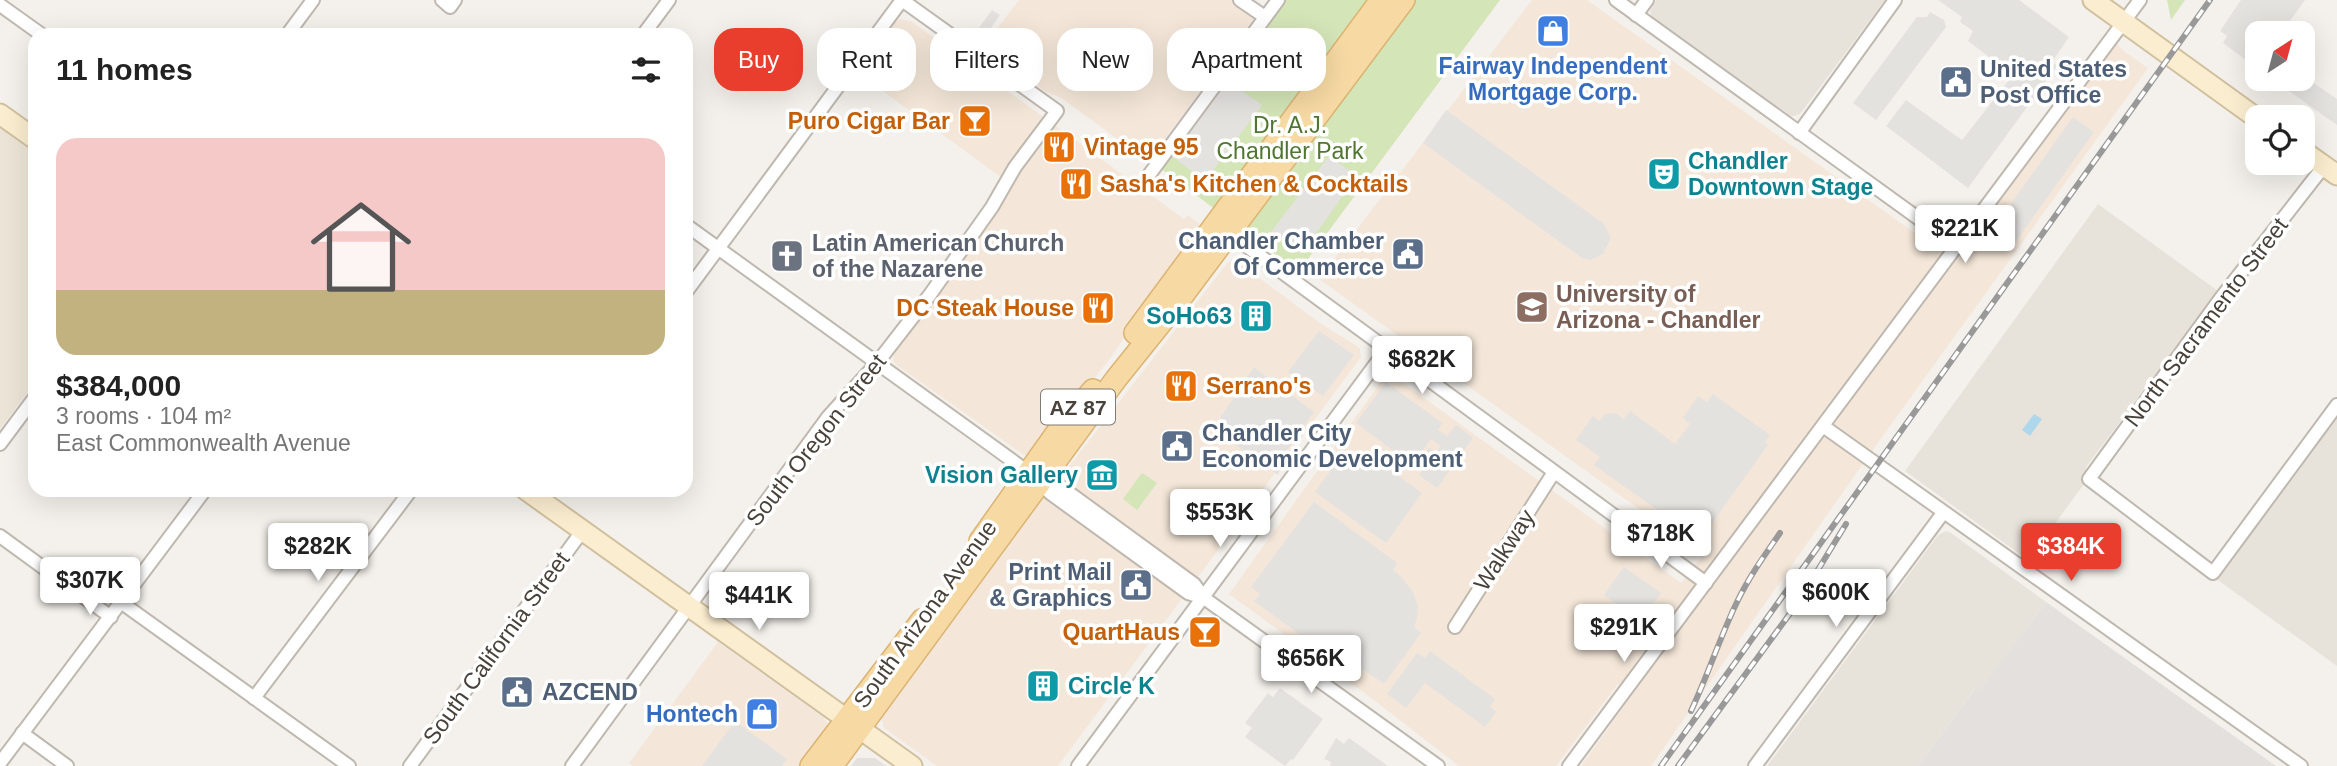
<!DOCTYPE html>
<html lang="en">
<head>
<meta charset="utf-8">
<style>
	body { margin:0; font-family:Helvetica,sans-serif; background:#f6f6f6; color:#222; height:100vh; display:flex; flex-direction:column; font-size:26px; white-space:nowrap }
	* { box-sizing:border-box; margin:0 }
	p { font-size:23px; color:#767676 }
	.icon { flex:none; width:38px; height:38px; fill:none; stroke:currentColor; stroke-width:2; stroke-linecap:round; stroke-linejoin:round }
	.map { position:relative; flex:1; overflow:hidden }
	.side { position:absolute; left:28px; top:28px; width:665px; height:469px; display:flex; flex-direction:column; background:#fff; border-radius:21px; box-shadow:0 7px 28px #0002 }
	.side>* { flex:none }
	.guide { position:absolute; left:714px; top:28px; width:665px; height:63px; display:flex; gap:14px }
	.needle { width:46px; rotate:36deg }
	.fabs { position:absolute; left:2245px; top:21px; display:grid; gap:14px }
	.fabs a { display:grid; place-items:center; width:70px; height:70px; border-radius:14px; background:#fff; box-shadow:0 7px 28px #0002; font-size:35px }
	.price { position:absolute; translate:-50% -60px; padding:0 16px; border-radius:7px; background:#fff; color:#222; font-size:23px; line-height:46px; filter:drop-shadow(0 2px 4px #0008) }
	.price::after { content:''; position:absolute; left:50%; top:42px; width:21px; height:16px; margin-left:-10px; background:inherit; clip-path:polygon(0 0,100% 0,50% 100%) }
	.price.current { background:#e93d2e; color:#fff }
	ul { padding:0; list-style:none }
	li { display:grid; align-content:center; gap:14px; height:371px; padding:0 28px }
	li+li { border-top:2px solid #e0e0e0 }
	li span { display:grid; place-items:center; height:217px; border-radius:21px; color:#555 }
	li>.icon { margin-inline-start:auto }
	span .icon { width:126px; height:126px; fill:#fffc; stroke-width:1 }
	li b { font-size:30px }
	h2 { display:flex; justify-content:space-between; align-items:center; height:84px; padding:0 28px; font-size:30px }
	.chip { padding:0 24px; border-radius:21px; background:#fff; box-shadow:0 7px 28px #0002; font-size:24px; line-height:63px }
	.chip.current { background:#e93d2e; color:#fff }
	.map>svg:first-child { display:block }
	.residential { fill:#e8e3da }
	.commercial { fill:#f4e7d9 }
	.industrial { fill:#e4e0dd }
	.education { fill:#ece5d7 }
	.green { fill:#d4e5b8 }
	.parking { fill:#e4e2df }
	.water { fill:#aed7eb }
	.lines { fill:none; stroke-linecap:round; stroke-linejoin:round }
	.street-casing { stroke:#bfb8af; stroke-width:16 }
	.secondary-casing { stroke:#d0c09f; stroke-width:23 }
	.primary-casing { stroke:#dbb473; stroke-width:24 }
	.street { stroke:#fff; stroke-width:12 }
	.secondary { stroke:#fbedcf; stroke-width:19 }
	.primary { stroke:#f6d9a3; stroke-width:21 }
	.rail-casing { stroke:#999; stroke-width:6 }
	.rail { stroke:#fff; stroke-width:3.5; stroke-dasharray:10; stroke-linecap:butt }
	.labels { text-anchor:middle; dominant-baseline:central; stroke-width:7; stroke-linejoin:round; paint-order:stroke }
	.shield { fill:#fff; stroke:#7f7b75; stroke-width:2 }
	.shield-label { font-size:21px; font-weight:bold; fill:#48423a }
	.shop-label { font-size:23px; font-weight:bold; fill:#366cbe; stroke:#fff }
	.service-label { font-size:23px; font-weight:bold; fill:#4e5e75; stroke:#fff; text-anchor:start }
	.food-label { font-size:23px; font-weight:bold; fill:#c56008; stroke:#fff; text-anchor:end }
	.park-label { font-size:23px; fill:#507631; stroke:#fff }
	.culture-label { font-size:23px; font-weight:bold; fill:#0d838f; stroke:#fff; text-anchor:start }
	.worship-label { font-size:23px; font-weight:bold; fill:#5b616d; stroke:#fff; text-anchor:start }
	.education-label { font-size:23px; font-weight:bold; fill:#785e54; stroke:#fff; text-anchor:start }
	.street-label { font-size:23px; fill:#48423a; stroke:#fff }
</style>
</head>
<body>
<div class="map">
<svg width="2337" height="766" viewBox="0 0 2337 766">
	<rect width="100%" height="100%" fill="#f4f1ec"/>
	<g class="residential">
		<path d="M1656,0H1885L1800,114L1790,117L1652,18L1650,11Z"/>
		<path d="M2098,204L2218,291L2086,467L2087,480L2028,560L1905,471Z"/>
		<path d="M2337,412V666L2215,578Z"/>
		<path d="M1946,531L1951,533L2046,602L1980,691L1974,690L1918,766H1767L1938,535Z"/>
	</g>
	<g class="commercial">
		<path d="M1019,0H1233L1246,9L1253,17V20L1151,158L1146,160L1060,97L1046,92L983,47Z"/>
		<path d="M1532,0H1587L1939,250L1958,247L2112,39L2125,52L2148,68L1867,458L1651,766H1581L1632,695L1618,684L1556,766H1459L1370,697L1229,594L1388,372L1681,583L1703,555L1319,279Z"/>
		<path d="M900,19L911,21L1184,219L1188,215L1199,224L1200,229L1106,364L1032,453L1024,455L895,364L893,359L895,351L995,215L1013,186L858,73L895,23Z"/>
		<path d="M1236,261L1320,323L1360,348L1361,357L1058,766H937L884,728L881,715L1042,499H1053L1064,483L1063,474L1228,262Z"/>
		<path d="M718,642L823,717L828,724V730L802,766H633L629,763Z"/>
	</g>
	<g class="industrial">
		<path d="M2046,602L2276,766H1918L1975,689L1980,690Z"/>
		<path d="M857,758H875L886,766H851Z"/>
	</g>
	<path class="education" d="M0,128L35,153V382L0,429Z"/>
	<g class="green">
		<path d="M1285,0H1500L1302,267L1296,270L1160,168Z"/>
		<path d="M2167,0H2185L2171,20Z"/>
		<path d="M1142,473L1157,483L1137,510L1123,499Z"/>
	</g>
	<g class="parking">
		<path d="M1938,0H2019L2069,37L2052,62L2057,66L1968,188L1886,126L1906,100L1962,140L2013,75L1968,41L1973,31L1960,22L1962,17Z"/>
		<path d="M2241,0H2305L2281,33H2258L2257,68L2223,43L2227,36L2220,31Z"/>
		<path d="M992,10L1000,15L986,35L978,29Z"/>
		<path d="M1930,12L1944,20L1946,27L1876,120L1853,103L1917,17H1927Z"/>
		<path d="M2303,76L2337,99V125L2272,79H2303Z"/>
		<path d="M1226,80L1262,105L1205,181L1170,155Z"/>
		<path d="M1446,110L1604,224L1611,238L1603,254L1591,260L1582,258L1423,143Z"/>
		<path d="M2073,117L2094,132L2009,251L1988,236Z"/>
		<path d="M1329,156L1357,176L1301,254L1271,232Z"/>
		<path d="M1319,331L1354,355L1323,396L1288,372Z"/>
		<path d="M1254,367L1314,412L1287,450L1278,475L1213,429Z"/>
		<path d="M1386,382L1442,423L1438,430L1447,436L1456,425L1473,438L1437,488L1419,475L1426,465L1420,461L1429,448L1436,452L1441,446L1431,439L1412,465L1356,423Z"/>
		<path d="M1713,394L1770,435L1765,442L1768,445L1700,540L1594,465L1600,457L1576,440L1593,416L1600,421L1605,414L1615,413L1624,419L1630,411L1675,444L1690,424L1683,418L1698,396L1707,402Z"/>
		<path d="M1345,451L1359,461L1365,452L1422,493L1386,543L1315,492Z"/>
		<path d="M1314,502L1397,563L1393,570L1402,578L1413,592L1418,606L1417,618L1414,627L1421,633L1384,684L1361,668L1355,675L1254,601L1260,594L1251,587Z"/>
		<path d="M1624,567L1661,593L1641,621L1604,595Z"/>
		<path d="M1430,651L1495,699L1490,707L1496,712L1485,727L1425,683L1406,708L1387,694L1417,653L1425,658Z"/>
		<path d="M1280,688L1323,719L1293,760L1291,759L1285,766L1245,737L1252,728L1245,723L1268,693L1273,697Z"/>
		<path d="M735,721L787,759L782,766H702Z"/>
		<path d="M1336,738L1344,744L1349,738L1388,766H1330L1331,762L1324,759Z"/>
	</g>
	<path class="water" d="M2034,414L2042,419L2030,436L2022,430Z"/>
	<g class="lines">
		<defs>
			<g id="street">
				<path d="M442,0L450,7L455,0"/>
				<path d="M1240,0L1265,17"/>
				<path d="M1616,0L1958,247"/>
				<path d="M0,5L42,35"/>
				<path d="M1636,15L1647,0"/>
				<path d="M287,35L313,0"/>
				<path d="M643,35L669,0"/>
				<path d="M1799,133L1895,0"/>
				<path d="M2324,166L2221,298L2089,479L2213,573L2337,405"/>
				<path d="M1149,175L1278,0"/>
				<path d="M686,225L1035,477L1050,493L1188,593L1204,598"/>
				<path d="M1226,231L1706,583"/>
				<path d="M1823,426L2301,766"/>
				<path d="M0,444L35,397"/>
				<path d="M1040,481L1057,484L1194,584L1204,598L1438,766"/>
				<path d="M0,536L111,617"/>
				<path d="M122,603L349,766"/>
				<path d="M1455,627L1554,472"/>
				<path d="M254,698L411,490"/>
				<path d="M22,733L67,766"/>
				<path d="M0,763L205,490"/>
				<path d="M410,766L583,530"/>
				<path d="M572,766L828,417L877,363L929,296L992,207L1015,167L1057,111L902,0L686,292"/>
				<path d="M1078,766L1386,350"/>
				<path d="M1569,766L2140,0"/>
				<path d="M1755,766L1943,513"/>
			</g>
			<g id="secondary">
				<path d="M2093,0L2258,119"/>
				<path d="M0,114L35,139"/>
				<path d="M2303,151L2337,175"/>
				<path d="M526,490L912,766"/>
			</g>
			<g id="primary">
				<path d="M1135,333L1381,0"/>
				<path d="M980,541L1058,431L1093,390"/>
				<path d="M811,766L922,620"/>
				<path d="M832,766L1116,379L1177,303L1404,0"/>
			</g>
		</defs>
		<use href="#street" class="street-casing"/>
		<use href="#secondary" class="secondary-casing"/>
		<use href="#primary" class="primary-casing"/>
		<use href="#street" class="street"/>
		<use href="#secondary" class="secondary"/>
		<use href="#primary" class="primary"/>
		<defs>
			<g id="rail">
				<path d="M1691,711C1708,675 1720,637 1737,602C1749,577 1764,556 1780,533"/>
				<path d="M1661,766L2210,0"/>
				<path d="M1678,766L1797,604L1846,524"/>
			</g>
		</defs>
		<use href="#rail" class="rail-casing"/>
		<use href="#rail" class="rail"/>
	</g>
	<defs>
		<symbol id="shop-square" viewBox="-11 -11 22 22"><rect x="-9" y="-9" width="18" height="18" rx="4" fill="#3f7fe0" stroke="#fff"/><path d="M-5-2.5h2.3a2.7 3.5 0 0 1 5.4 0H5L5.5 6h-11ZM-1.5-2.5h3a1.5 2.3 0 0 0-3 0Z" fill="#fff"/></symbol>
		<symbol id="civic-square" viewBox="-11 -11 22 22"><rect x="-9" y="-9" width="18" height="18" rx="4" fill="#5c6f8a" stroke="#fff"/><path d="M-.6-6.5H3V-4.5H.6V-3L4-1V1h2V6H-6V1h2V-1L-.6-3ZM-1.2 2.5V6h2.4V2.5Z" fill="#fff"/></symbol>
		<symbol id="bar-square" viewBox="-11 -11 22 22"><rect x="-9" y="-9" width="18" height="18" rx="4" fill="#e8710a" stroke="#fff"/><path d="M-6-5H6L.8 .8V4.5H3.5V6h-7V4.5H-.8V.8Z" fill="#fff"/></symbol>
		<symbol id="restaurant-square" viewBox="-11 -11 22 22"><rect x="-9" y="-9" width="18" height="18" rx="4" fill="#e8710a" stroke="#fff"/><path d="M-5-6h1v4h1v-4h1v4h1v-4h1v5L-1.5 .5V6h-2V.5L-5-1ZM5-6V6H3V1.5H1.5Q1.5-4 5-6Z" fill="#fff"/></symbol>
		<symbol id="theatre-square" viewBox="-11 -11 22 22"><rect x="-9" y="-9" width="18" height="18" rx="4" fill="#0f9aa8" stroke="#fff"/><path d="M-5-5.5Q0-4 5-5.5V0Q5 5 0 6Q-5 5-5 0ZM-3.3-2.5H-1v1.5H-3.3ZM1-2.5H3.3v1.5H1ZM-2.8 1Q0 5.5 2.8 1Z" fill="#fff"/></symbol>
		<symbol id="church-square" viewBox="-11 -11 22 22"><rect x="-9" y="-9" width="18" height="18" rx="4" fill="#6b7280" stroke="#fff"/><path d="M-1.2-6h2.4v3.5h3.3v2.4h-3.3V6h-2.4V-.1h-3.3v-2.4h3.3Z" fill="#fff"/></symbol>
		<symbol id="university-square" viewBox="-11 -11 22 22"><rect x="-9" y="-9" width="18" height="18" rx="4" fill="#8d6e63" stroke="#fff"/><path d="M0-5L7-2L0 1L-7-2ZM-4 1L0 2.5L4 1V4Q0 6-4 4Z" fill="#fff"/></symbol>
		<symbol id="building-square" viewBox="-11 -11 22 22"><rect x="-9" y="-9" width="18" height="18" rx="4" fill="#0f9aa8" stroke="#fff"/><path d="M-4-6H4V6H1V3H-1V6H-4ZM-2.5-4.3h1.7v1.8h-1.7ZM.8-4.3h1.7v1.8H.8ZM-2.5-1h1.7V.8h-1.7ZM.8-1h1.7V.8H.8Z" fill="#fff"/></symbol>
		<symbol id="museum-square" viewBox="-11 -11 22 22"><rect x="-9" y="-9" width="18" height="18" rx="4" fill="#0f9aa8" stroke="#fff"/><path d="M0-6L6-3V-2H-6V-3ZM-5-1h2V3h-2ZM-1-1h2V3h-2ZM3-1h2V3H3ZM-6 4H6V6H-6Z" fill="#fff"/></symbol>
	</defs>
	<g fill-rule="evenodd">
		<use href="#shop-square" x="1534" y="12" width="38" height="38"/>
		<use href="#civic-square" x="1937" y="63" width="38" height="38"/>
		<use href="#bar-square" x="956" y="102" width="38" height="38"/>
		<use href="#restaurant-square" x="1040" y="128" width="38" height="38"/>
		<use href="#theatre-square" x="1645" y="155" width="38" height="38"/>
		<use href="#restaurant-square" x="1057" y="165" width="38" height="38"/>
		<use href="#civic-square" x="1389" y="235" width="38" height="38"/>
		<use href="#church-square" x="768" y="237" width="38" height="38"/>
		<use href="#university-square" x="1513" y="288" width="38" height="38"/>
		<use href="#restaurant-square" x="1079" y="289" width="38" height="38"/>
		<use href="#building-square" x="1237" y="297" width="38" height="38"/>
		<use href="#restaurant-square" x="1162" y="367" width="38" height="38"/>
		<use href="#civic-square" x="1158" y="427" width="38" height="38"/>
		<use href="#museum-square" x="1083" y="456" width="38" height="38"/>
		<use href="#civic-square" x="1117" y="566" width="38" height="38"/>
		<use href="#bar-square" x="1186" y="613" width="38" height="38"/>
		<use href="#building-square" x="1024" y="667" width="38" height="38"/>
		<use href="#civic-square" x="498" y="673" width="38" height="38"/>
		<use href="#shop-square" x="743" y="695" width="38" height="38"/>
	</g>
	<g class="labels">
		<rect class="shield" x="1041" y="389.5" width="74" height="35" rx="5"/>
		<g class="shield-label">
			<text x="1078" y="407">AZ 87</text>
		</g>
		<g class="shop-label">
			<text x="1553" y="66">Fairway Independent<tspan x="1553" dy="26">Mortgage Corp.</tspan></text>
			<text x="738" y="714" text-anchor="end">Hontech</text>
		</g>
		<g class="service-label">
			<text x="1980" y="69">United States<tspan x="1980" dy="26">Post Office</tspan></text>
			<text x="1384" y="241" text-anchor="end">Chandler Chamber<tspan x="1384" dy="26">Of Commerce</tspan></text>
			<text x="1202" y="433">Chandler City<tspan x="1202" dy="26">Economic Development</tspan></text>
			<text x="1112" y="572" text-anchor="end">Print Mail<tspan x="1112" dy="26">&amp; Graphics</tspan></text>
			<text x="542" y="692">AZCEND</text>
		</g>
		<g class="food-label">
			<text x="950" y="121">Puro Cigar Bar</text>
			<text x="1084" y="147" text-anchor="start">Vintage 95</text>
			<text x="1100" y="184" text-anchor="start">Sasha's Kitchen &amp; Cocktails</text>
			<text x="1074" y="308">DC Steak House</text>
			<text x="1206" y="386" text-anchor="start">Serrano's</text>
			<text x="1180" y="632">QuartHaus</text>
		</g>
		<g class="park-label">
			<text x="1290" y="125">Dr. A.J.<tspan x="1290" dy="26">Chandler Park</tspan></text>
		</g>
		<g class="culture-label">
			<text x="1688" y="161">Chandler<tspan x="1688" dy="26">Downtown Stage</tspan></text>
			<text x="1232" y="316" text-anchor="end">SoHo63</text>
			<text x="1078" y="475" text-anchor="end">Vision Gallery</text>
			<text x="1068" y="686">Circle K</text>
		</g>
		<g class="worship-label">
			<text x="812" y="243">Latin American Church<tspan x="812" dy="26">of the Nazarene</tspan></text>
		</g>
		<g class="education-label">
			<text x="1556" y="294">University of<tspan x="1556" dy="26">Arizona - Chandler</tspan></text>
		</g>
		<g class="street-label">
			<text transform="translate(2206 322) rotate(-53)">North Sacramento Street</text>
			<text transform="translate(816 440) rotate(-52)">South Oregon Street</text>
			<text transform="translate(1504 550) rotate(-57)">Walkway</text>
			<text transform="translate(925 614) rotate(-54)">South Arizona Avenue</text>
			<text transform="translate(496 648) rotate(-54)">South California Street</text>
		</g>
	</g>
</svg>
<div class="fabs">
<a><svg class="needle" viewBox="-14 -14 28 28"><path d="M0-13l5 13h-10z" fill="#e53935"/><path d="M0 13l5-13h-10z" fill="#767676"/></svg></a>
<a><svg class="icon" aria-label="locate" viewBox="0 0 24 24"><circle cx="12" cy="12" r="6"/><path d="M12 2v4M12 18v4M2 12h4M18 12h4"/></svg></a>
</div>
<b class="price" style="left:1965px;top:265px">$221K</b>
<b class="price" style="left:1422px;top:396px">$682K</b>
<b class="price" style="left:1220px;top:549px">$553K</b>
<b class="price" style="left:1661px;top:570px">$718K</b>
<b class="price" style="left:318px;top:583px">$282K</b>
<b class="price current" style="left:2071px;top:583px">$384K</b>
<b class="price" style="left:90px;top:617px">$307K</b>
<b class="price" style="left:1836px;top:629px">$600K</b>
<b class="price" style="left:759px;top:632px">$441K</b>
<b class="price" style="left:1624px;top:664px">$291K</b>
<b class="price" style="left:1311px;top:695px">$656K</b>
<div class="guide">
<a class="chip current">Buy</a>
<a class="chip">Rent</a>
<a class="chip">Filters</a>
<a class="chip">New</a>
<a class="chip">Apartment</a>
</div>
<section class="side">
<h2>11 homes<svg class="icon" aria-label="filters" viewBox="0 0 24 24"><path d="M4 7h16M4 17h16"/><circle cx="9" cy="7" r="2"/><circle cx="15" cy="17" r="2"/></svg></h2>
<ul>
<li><span style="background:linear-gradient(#f6c9c9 70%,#c2b280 0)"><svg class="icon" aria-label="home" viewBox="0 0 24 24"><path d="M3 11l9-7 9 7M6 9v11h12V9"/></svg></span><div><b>$384,000</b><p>3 rooms · 104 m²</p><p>East Commonwealth Avenue</p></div></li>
</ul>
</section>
</div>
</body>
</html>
